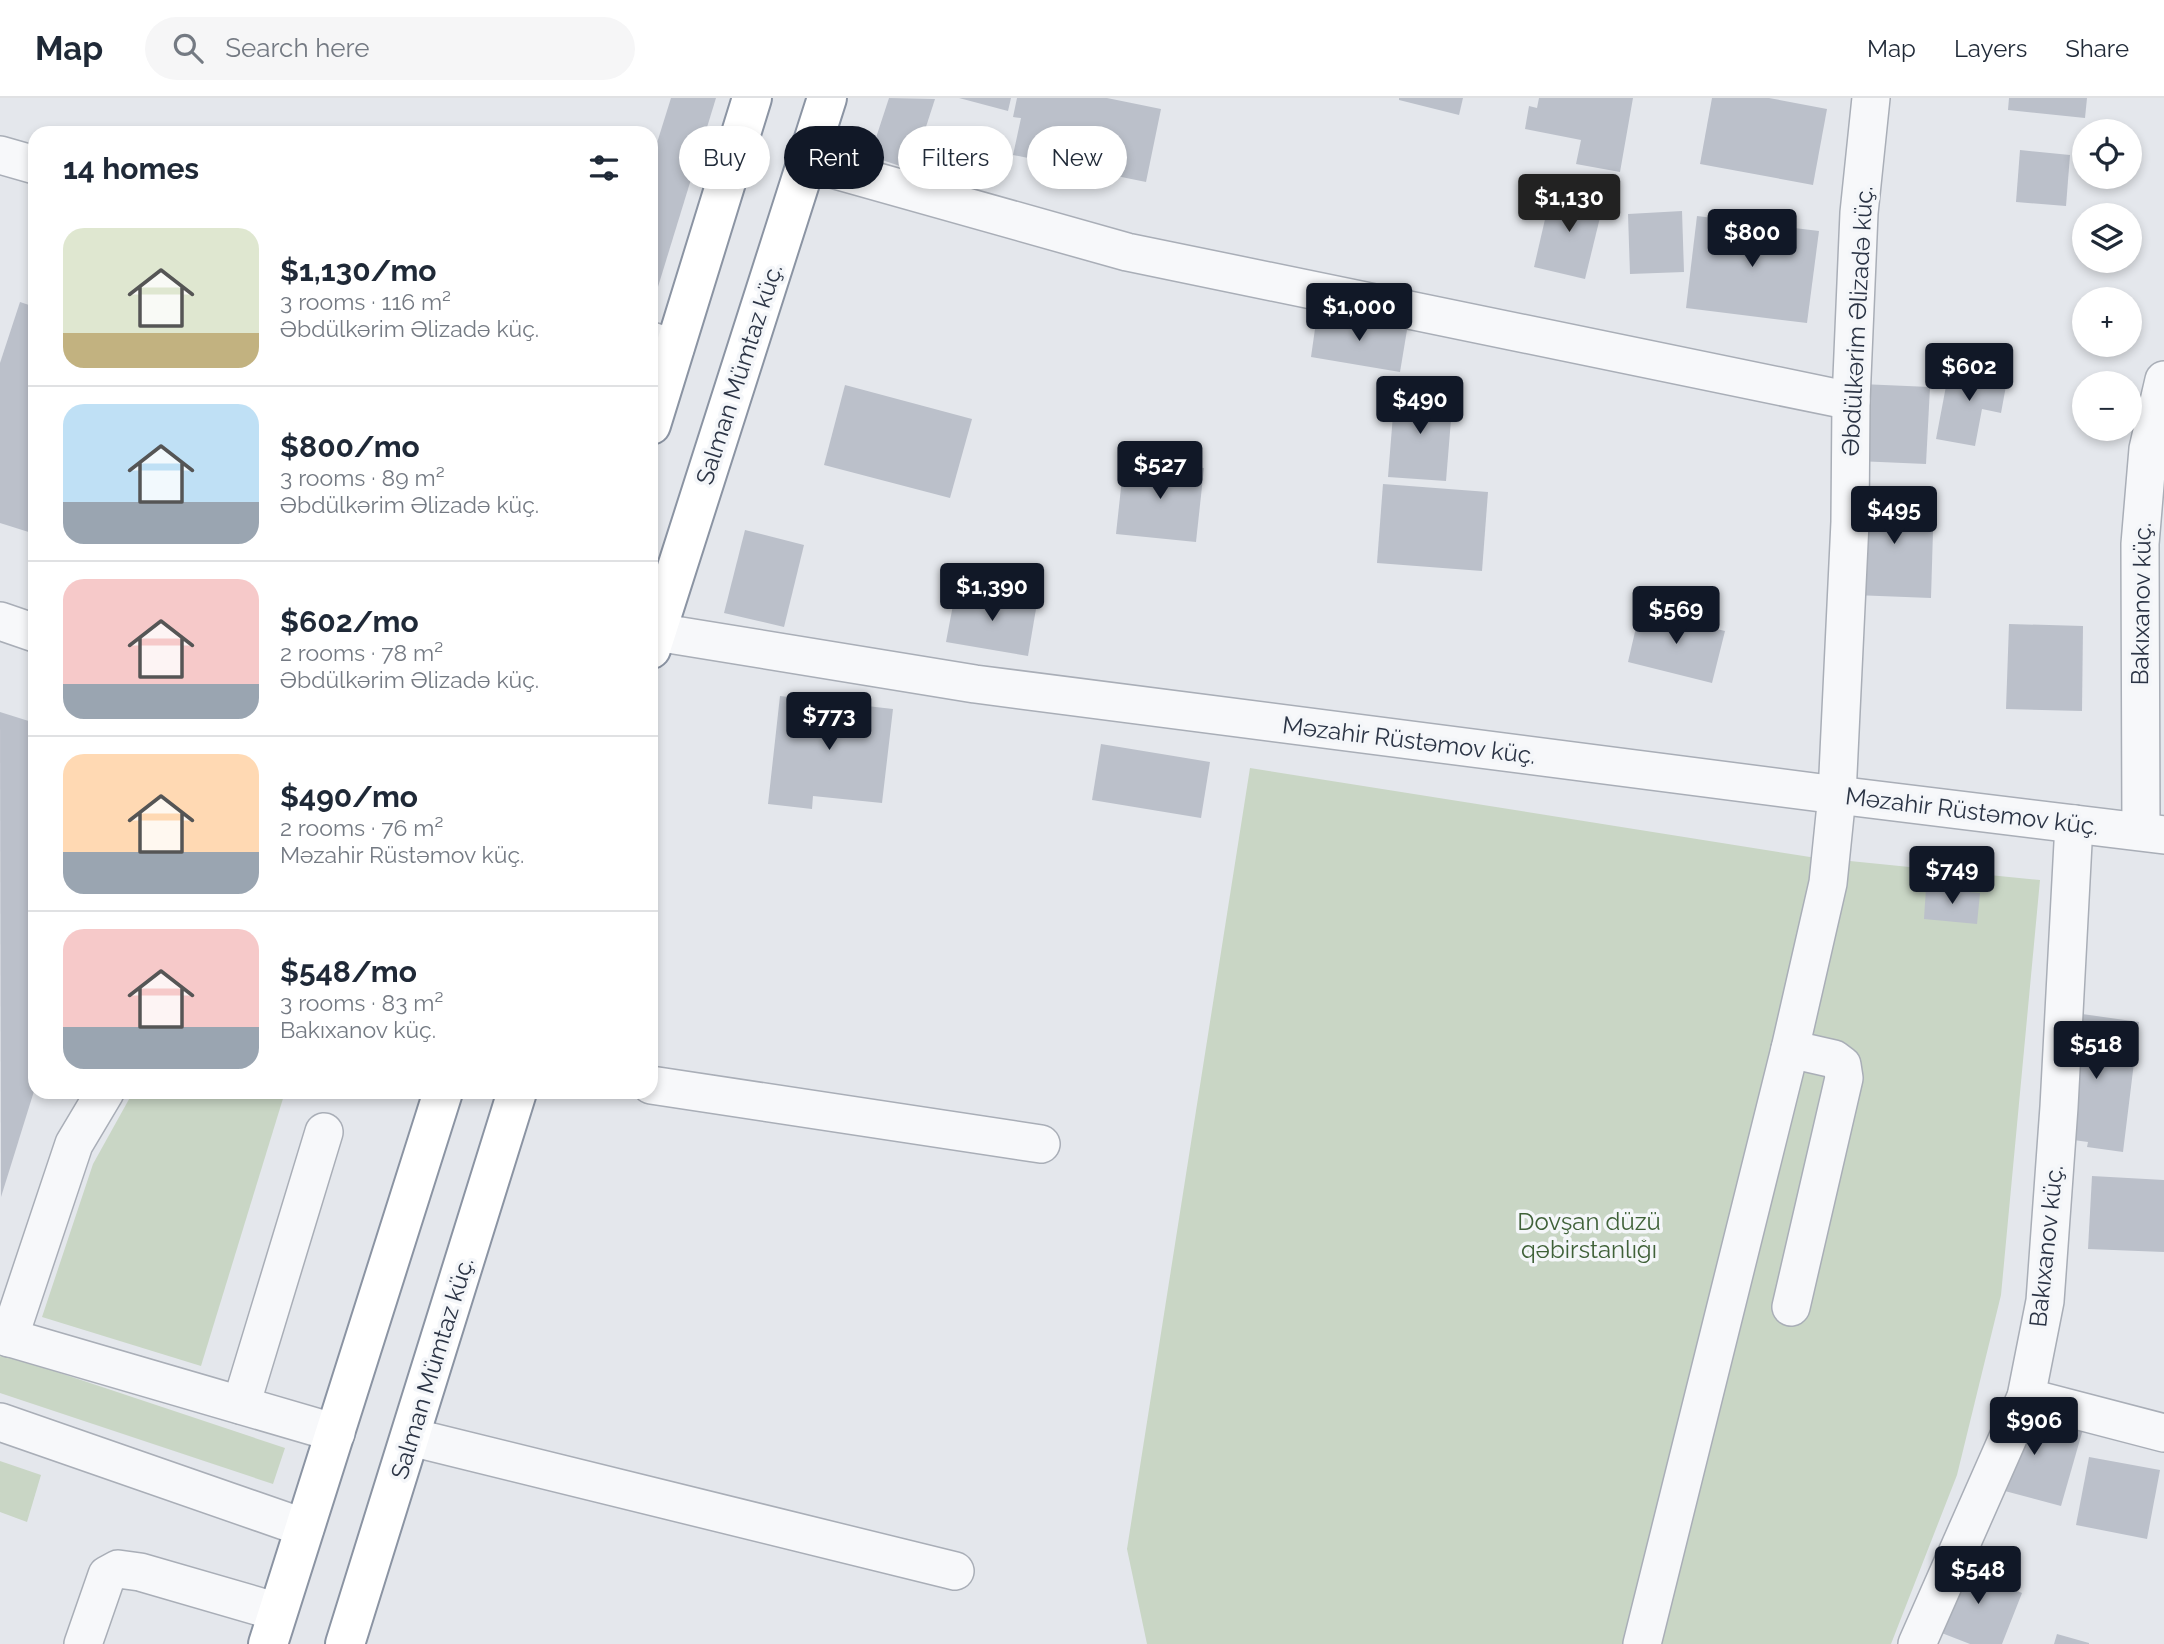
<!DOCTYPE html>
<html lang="en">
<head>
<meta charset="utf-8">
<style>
	body { margin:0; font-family:Raleway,sans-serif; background:#f6f6f7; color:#1f2937; height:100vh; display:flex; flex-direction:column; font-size:26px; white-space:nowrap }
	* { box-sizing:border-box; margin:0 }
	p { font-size:23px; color:#747a83 }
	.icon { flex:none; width:38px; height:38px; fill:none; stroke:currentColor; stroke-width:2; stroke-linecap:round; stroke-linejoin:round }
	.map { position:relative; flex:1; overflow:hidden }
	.drawer { position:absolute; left:28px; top:28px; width:630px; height:973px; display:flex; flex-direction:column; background:#fff; border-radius:21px; box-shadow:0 4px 10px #0003 }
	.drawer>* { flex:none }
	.guide { position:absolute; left:679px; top:28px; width:665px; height:63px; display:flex; gap:14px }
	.buttons { position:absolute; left:2072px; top:21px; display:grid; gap:14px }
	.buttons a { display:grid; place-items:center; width:70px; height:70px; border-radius:50%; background:#fff; box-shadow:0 4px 10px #0003; font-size:35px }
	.price { position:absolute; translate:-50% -60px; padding:0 16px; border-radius:7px; background:#111827; color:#fff; font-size:23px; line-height:46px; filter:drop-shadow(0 2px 4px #0008) }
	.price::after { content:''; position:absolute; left:50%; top:42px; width:21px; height:16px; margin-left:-10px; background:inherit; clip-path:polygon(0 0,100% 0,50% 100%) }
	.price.current { background:#222; color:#fff }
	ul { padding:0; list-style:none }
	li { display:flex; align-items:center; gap:21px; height:175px; padding:0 35px }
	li+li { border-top:2px solid #e0e1e3 }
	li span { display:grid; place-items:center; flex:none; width:196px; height:140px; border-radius:21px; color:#555 }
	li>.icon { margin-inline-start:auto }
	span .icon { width:84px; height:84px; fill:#fffc; stroke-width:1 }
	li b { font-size:30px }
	h2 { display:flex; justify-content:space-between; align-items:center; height:84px; padding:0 35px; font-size:30px }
	.chip { padding:0 24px; border-radius:32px; background:#fff; box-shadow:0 4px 10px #0003; font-size:24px; line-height:63px }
	.chip.current { background:#111827; color:#fff }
	header { display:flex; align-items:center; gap:42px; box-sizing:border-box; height:98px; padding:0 35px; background:#fff; border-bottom:2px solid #e0e1e3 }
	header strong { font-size:33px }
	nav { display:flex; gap:38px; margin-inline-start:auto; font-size:24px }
	.search { width:490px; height:63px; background:#f6f6f7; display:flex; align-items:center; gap:18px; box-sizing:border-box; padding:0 24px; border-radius:38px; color:#747a83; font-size:26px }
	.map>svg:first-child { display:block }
	.green { fill:#c9d6c5 }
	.building { fill:#bbc0ca }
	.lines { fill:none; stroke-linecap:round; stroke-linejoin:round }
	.minor-casing { stroke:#a9aeb7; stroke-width:40 }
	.highway-casing { stroke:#8b94a3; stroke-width:42 }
	.minor { stroke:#f7f8fa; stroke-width:37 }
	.highway { stroke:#fff; stroke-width:38 }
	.labels { text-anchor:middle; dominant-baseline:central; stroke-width:7; stroke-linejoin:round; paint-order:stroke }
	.street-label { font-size:24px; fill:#2b3445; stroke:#f4f6f9 }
	.park-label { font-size:24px; fill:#3f6138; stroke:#f4f6f9 }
</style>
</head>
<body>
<header>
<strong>Map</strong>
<div class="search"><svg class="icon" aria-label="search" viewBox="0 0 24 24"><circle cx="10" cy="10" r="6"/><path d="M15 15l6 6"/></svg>Search here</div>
<nav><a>Map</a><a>Layers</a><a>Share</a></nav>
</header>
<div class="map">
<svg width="2164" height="1546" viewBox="0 0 2164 1546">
	<rect width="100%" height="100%" fill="#e4e7ec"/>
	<g class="green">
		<path d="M1250,670L1810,759L2040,782L2001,1197L1957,1377L1891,1546H1147L1127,1451Z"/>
		<path d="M133,994H285L201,1268L42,1219L93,1066Z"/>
		<path d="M0,1255L285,1350L273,1386L0,1295Z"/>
		<path d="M0,1363L41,1377L27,1424L0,1414Z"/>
	</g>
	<g class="building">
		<path d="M671,0H716L657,192L651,190V64Z"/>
		<path d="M889,0L935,1L912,72L870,58Z"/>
		<path d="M959,0H1011L1008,13Z"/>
		<path d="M1017,0H1107L1161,11L1146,84L1013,57L1021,20L1013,19Z"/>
		<path d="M1399,0H1463L1459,17L1399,2Z"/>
		<path d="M1539,0H1633L1620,74L1576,66L1581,42L1525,31L1529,8L1537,10Z"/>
		<path d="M1712,0H1769L1827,11L1813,87L1700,66Z"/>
		<path d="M2009,0H2087L2085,20L2008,12Z"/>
		<path d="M2020,52L2070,57L2066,108L2016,104Z"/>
		<path d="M1552,91L1604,103L1585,181L1534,169Z"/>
		<path d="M1682,113L1684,174L1630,176L1628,116Z"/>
		<path d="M1697,118L1819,133L1807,225L1686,210Z"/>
		<path d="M20,204L35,209V436L0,425V265Z"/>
		<path d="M1317,217L1407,232L1400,274L1311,259Z"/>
		<path d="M1950,267L2008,277L2001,315L1982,311L1975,348L1936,341Z"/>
		<path d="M1861,286L1930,289L1926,366L1857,363Z"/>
		<path d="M845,287L972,321L950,400L824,367Z"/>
		<path d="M1395,292L1453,297L1446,383L1388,379Z"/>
		<path d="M1124,362L1204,370L1196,444L1116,436Z"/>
		<path d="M1383,386L1488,394L1482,473L1377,465Z"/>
		<path d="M1858,397L1934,399L1931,500L1854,497Z"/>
		<path d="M745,432L804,447L784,529L724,515Z"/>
		<path d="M956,491L1037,505L1028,558L946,544Z"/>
		<path d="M1640,512L1725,533L1712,585L1628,564Z"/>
		<path d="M2009,526L2083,528L2082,613L2006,611Z"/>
		<path d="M780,598L893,611L882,705L813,698L812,711L768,706Z"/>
		<path d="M0,614L35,625V990L1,1099Z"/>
		<path d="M1101,646L1210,664L1201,720L1092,702Z"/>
		<path d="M1926,790L1980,795L1977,826L1924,821Z"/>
		<path d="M2068,914L2139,924L2123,1054L2087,1049L2088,1044L2052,1039Z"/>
		<path d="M2092,1078L2164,1082V1154L2088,1151Z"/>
		<path d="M2008,1310L2083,1331L2061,1408L1986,1388Z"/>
		<path d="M2089,1359L2160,1372L2147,1441L2076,1427Z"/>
		<path d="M1961,1461L2003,1477L1999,1485L2022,1495L2002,1546H1970L1934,1532Z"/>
		<path d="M2057,1536L2089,1545V1546H2054Z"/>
	</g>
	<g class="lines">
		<defs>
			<g id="minor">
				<path d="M0,57L35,67"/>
				<path d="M807,64L1127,154L1851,303"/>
				<path d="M651,243L675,250"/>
				<path d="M0,523L35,535"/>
				<path d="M656,534L975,586L1837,697L2164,737"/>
				<path d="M2141,733L2140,446L2148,351L2164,282"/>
				<path d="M1790,951L1834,961L1842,967L1844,980L1791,1209"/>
				<path d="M651,987L1041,1046"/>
				<path d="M0,1237L336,1335"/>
				<path d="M9,1240L74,1046L105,994"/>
				<path d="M2026,1299L2164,1335"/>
				<path d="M241,1307L324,1034"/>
				<path d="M0,1324L305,1430"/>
				<path d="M411,1339L955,1473"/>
				<path d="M83,1546L107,1477L118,1471L140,1474L278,1514"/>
				<path d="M1642,1546L1790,951L1828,785L1837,697L1850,424L1851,303L1859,115L1871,0"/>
				<path d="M1917,1546L2026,1299L2045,1203L2059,1009L2074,726"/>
			</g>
			<g id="highway">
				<path d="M651,327L752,0"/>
				<path d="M651,551L827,0"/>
				<path d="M268,1546L443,994"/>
				<path d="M345,1546L517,994"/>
			</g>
		</defs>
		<use href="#minor" class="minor-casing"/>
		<use href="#highway" class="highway-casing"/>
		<use href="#minor" class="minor"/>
		<use href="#highway" class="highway"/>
	</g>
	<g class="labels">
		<g class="street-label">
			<text transform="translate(1857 223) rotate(-87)">Əbdülkərim Əlizadə küç.</text>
			<text transform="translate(739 276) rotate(-72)">Salman Mümtaz küç.</text>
			<text transform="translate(2141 506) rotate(-89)">Bakıxanov küç.</text>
			<text transform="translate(1409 642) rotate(7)">Məzahir Rüstəmov küç.</text>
			<text transform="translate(1972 713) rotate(7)">Məzahir Rüstəmov küç.</text>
			<text transform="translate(2046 1148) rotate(-84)">Bakıxanov küç.</text>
			<text transform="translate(432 1270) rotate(-73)">Salman Mümtaz küç.</text>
		</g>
		<g class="park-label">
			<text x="1589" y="1123">Dovşan düzü<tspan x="1589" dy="28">qəbirstanlığı</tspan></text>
		</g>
	</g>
</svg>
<div class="buttons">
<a><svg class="icon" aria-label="locate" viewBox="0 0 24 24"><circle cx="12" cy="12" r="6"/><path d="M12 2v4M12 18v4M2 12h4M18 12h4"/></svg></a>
<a><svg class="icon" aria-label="layers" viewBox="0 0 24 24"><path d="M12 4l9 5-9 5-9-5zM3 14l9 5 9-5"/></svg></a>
<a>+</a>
<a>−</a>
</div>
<b class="price current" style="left:1569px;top:136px">$1,130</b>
<b class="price" style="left:1752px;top:171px">$800</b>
<b class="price" style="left:1359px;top:245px">$1,000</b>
<b class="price" style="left:1969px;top:305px">$602</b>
<b class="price" style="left:1420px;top:338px">$490</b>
<b class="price" style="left:1160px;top:403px">$527</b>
<b class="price" style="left:1894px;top:448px">$495</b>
<b class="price" style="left:992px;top:525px">$1,390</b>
<b class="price" style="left:1676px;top:548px">$569</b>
<b class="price" style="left:829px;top:654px">$773</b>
<b class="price" style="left:1952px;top:808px">$749</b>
<b class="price" style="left:2096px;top:983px">$518</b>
<b class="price" style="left:2034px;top:1359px">$906</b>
<b class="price" style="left:1978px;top:1508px">$548</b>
<div class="guide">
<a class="chip">Buy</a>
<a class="chip current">Rent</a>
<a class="chip">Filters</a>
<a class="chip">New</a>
</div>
<section class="drawer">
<h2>14 homes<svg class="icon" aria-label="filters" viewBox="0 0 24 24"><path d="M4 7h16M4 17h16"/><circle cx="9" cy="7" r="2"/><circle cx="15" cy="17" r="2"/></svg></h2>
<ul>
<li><span style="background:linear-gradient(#dfe7d0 75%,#c2b280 0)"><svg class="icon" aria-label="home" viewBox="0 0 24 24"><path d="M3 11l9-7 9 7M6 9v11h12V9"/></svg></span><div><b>$1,130/mo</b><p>3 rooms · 116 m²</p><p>Əbdülkərim Əlizadə küç.</p></div></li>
<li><span style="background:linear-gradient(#bfe0f5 70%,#9aa5b1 0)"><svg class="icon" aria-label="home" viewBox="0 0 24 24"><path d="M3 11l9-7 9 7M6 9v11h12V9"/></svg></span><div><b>$800/mo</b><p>3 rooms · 89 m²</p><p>Əbdülkərim Əlizadə küç.</p></div></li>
<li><span style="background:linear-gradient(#f6c9c9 75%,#9aa5b1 0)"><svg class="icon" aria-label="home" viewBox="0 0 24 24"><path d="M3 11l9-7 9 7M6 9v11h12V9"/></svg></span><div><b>$602/mo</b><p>2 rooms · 78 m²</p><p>Əbdülkərim Əlizadə küç.</p></div></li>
<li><span style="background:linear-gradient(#ffd9b3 70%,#9aa5b1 0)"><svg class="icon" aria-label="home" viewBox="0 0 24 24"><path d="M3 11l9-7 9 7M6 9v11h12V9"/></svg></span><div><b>$490/mo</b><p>2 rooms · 76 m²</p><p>Məzahir Rüstəmov küç.</p></div></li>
<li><span style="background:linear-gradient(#f6c9c9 70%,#9aa5b1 0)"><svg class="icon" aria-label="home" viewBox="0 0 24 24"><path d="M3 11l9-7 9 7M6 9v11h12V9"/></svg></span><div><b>$548/mo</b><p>3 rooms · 83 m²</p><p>Bakıxanov küç.</p></div></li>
</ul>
</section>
</div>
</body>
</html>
